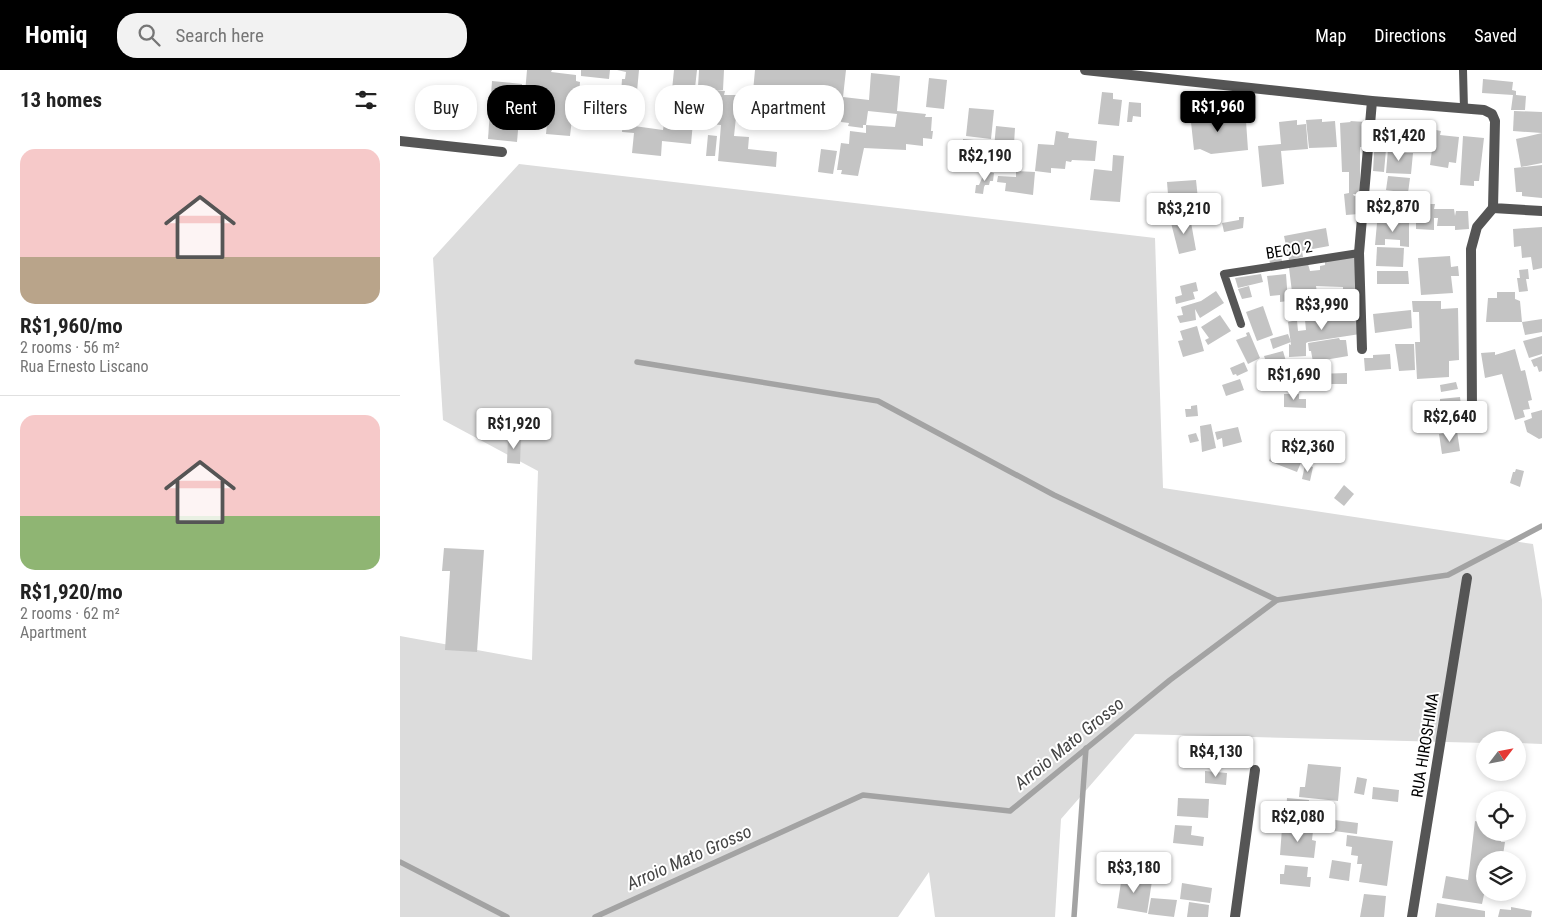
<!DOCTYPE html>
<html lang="en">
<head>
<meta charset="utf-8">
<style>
	body { margin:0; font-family:"Roboto Condensed",sans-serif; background:#f2f2f2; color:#222; height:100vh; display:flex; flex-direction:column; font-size:19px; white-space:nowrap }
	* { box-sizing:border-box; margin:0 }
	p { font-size:16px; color:#767676 }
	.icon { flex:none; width:28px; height:28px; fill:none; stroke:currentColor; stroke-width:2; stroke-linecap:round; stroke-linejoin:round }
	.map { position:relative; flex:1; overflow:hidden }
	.panel { display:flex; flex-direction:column; background:#fff; width:400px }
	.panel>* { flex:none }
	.top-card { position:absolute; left:15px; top:15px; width:475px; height:45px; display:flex; gap:10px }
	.needle { width:32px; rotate:58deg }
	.buttons { position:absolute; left:1076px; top:661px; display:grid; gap:10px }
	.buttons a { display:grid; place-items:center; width:50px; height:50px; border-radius:50%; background:#fff; box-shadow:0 2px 8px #0003; font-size:25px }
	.price { position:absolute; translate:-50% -42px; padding:0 11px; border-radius:5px; background:#fff; color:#222; font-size:16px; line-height:32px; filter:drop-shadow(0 1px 2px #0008) }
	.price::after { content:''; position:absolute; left:50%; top:30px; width:15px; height:11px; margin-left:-8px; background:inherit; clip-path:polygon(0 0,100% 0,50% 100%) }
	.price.current { background:#000; color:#fff }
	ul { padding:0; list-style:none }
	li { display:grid; align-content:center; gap:10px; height:265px; padding:0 20px }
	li+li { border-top:1px solid #e0e0e0 }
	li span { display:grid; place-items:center; height:155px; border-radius:15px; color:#555 }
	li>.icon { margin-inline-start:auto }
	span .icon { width:90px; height:90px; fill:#fffc; stroke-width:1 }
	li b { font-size:21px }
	h2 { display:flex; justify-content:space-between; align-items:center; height:60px; padding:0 20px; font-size:21px }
	.tag { padding:0 18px; border-radius:20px; background:#fff; box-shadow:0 2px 8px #0003; font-size:18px; line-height:45px }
	.tag.current { background:#000; color:#fff }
	header { display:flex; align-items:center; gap:30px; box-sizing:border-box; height:70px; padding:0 25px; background:#000; color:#fff }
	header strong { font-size:24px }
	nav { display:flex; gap:28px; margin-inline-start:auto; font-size:18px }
	.search { width:350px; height:45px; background:#f2f2f2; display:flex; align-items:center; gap:12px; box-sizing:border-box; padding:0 18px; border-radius:20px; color:#767676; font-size:19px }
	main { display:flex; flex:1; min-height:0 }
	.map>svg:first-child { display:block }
	.green { fill:#dcdcdc }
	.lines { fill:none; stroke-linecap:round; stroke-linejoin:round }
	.stream { stroke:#a3a3a3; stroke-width:5.5 }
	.building { fill:#c4c4c4 }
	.service { stroke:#555; stroke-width:8 }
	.minor { stroke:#555; stroke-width:10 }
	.labels { text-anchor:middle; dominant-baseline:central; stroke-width:4; stroke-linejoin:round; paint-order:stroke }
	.street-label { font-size:16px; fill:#000; stroke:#fff }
	.water-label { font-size:18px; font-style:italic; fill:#444; stroke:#fff }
</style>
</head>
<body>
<header>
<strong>Homiq</strong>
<div class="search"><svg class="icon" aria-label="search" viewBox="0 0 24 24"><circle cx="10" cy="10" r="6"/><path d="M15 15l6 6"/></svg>Search here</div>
<nav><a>Map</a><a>Directions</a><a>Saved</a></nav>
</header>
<main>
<section class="panel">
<h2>13 homes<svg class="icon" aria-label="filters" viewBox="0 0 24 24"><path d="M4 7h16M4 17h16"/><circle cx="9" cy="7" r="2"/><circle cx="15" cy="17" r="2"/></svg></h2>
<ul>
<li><span style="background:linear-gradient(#f6c9c9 70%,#b9a48a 0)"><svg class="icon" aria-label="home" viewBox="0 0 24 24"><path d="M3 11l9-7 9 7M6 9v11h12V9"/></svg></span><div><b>R$1,960/mo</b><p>2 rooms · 56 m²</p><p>Rua Ernesto Liscano</p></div></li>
<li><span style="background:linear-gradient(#f6c9c9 65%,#8fb573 0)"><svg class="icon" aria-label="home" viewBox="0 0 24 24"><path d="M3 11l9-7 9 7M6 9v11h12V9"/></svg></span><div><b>R$1,920/mo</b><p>2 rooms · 62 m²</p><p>Apartment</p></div></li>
</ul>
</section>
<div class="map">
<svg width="1142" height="847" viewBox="0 0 1142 847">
	<rect width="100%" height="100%" fill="#fff"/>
	<path class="green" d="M119,94L755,168L763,418L1133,474L1142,530V674L1118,673V670H1085V673L735,664L661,749L655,847H535L529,802L498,847H0V566L132,590L138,401L43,350L33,188Z"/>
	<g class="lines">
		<g class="stream">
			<path d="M237,292L478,331L654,425L877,530"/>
			<path d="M0,792L107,847"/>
			<path d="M195,847L463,725L610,741L770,610L877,530L1048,505L1142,456"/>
			<path d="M674,847L686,678"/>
		</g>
	</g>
	<g class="building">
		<path d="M127,0H152L151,2L176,5V11L180,12L177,48L172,49L170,66L146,64L148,44L129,43L130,23H125Z"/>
		<path d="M181,0H210L209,9L181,6Z"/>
		<path d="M217,0H239L236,32H230V26L221,25L222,9H225L226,2Z"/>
		<path d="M274,0H297L295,18L306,19L298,17L299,0H324L323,20H316L325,21L324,25H340V38H337L334,66L349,67L348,79L377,82L376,97L318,91L321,55L309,54L310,51L293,49L295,18H292L291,32L271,30Z"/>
		<path d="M355,0H446L443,27L469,30L471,3L500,6L497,41L526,44L525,47H532L531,61H533L532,69L523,68V76L506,74V80L464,78L458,106L441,104L442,100H437L441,73L449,74L450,61L466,63V55L495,57L497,44L468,41L466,55H463V58L448,56L449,53L441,52L442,38L436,37L435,54L424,53L423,59L408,58L410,39L381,37L380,46L351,43Z"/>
		<path d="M529,8L547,10L544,39L526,37Z"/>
		<path d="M1083,9L1113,12L1112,20L1116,21V25L1126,26L1125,40H1111L1113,25L1082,23Z"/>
		<path d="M92,11L122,14L117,72L88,69Z"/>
		<path d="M702,22L713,23V29L722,30L719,56L698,54Z"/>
		<path d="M729,32L741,33V47L733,46L732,52H727Z"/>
		<path d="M569,38L594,40L591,69L566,66Z"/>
		<path d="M809,41V44L832,43L833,53L846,51L848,80L811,84L800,79L794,80L790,43Z"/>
		<path d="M1114,41L1142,42V63L1113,61Z"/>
		<path d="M265,47L293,52L291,74L262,71L261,86L232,83L234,63L222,62L223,50L234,51V56L263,60Z"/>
		<path d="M922,49V52L935,51L937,77L909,78L906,50Z"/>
		<path d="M897,50V55L906,54L908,79L881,81L884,114L862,117L858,76L881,74L879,52Z"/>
		<path d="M950,51L966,52L965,77H960V124H953L954,126H960L959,144L946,145L944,124L949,123V102H942L940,53L951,52Z"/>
		<path d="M596,56L615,58L613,90L593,89Z"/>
		<path d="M1026,58L1041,61L1040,65L1059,67L1056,93L1049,92L1048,98L1030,95L1032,80L1023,79Z"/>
		<path d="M656,61L669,63L668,68L697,71L695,91L672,90L671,92L666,91L665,99L651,98V103L635,101L638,74L654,75Z"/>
		<path d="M1142,63V93L1121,97L1116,69Z"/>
		<path d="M308,65L317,66L315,86H306Z"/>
		<path d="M1063,66L1084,68L1079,111H1074V116L1060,115Z"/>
		<path d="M975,67L987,68L984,102L973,101Z"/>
		<path d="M563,69L574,70L573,73L586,75L584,93L550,90L552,71L563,72Z"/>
		<path d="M421,79L437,81L433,104L418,102Z"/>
		<path d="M988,79L1004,80V83H1013L1011,104L986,103Z"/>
		<path d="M713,85L724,86L720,132L690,130L694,99L712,101Z"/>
		<path d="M1142,95V128L1122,126V122H1116L1114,98Z"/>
		<path d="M585,101L594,103L593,111H590L589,115H585L584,117L583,124L575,123L576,115H579Z"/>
		<path d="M616,101L635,102L633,125L605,121L606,113L597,112L598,106L616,107Z"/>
		<path d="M988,106L1010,108L1008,123L986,120Z"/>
		<path d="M796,110L799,139L769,137L767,112Z"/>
		<path d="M991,124L1009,125V151L992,150L991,141L990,150L969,151L970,132L989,133L990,140Z"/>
		<path d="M1022,134H1035L1034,139H1054L1055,146L1056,141H1068L1069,159L1055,160V156H1037L1038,148H1034V160L1016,159V150H1013L1014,146H1011L1012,137H1022Z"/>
		<path d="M790,147L796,180L779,184L770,149Z"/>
		<path d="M839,147H844L843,158L824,162L822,153L839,150Z"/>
		<path d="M977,153H1009V177L1000,176V170L985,169V175H975Z"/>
		<path d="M1142,157V198L1133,200L1131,187L1122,188L1121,176L1114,177L1113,159Z"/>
		<path d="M926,158L929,176L902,181L903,187L889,190L884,166Z"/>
		<path d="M977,177L1004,178L1003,197L976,196Z"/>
		<path d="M880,181L882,191L870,193L868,184Z"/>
		<path d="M957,184L959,218H955L957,239L918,241L919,226L923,225V220L943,219V217L916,216L917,223L906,225L907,228L893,230L889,198L908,194L910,201L920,200V196L925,195V191Z"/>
		<path d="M1050,186L1051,197L1058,196L1059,206H1051L1053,223L1021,225L1018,188Z"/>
		<path d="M1128,199L1129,209H1126L1128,221L1119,222L1117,208H1120L1119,200Z"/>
		<path d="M977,201H1008L1009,214H977Z"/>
		<path d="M861,204L863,212L838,218L835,208Z"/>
		<path d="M886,204L888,231L880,232V225L870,226L867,206Z"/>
		<path d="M796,212L798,221L793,222L795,229L776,234L775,227L782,225L780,216Z"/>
		<path d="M849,216L852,227L842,229L838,219Z"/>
		<path d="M816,221L824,233L800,248L795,239L796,250L780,253L777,246L783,245L781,237L801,231Z"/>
		<path d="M1097,222H1115V229L1120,231L1122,252H1086L1088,228H1097Z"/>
		<path d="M1012,231H1041V239L1058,238L1059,290L1049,291V307L1017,309L1015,272H1020L1019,242H1013Z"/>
		<path d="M863,236L873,265L857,271L846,242Z"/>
		<path d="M959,239L960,264L908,272L906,273V286L889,287V274L891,275L888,252L897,250L898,261L906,260L905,250L954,243Z"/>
		<path d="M1011,240L1012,258L975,263L973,244Z"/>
		<path d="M820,245L831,261L808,275L805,270L809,268L801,257Z"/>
		<path d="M1142,249V262L1125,265L1122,252Z"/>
		<path d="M797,256L804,281L783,287L778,271L783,270L780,261Z"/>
		<path d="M849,262L860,288L848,294L836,270L847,266L846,263Z"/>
		<path d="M888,264L891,272L873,279L870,269Z"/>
		<path d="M1142,266V284L1129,288L1123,271Z"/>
		<path d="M939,268L940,270H946L948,286L913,292L911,281H909L908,273Z"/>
		<path d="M995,274H1014L1015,300L999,301Z"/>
		<path d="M1115,279L1121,301L1125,300L1132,330L1128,331L1130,339L1123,340L1125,347L1115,350L1102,304L1085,308L1081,283L1095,282V285Z"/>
		<path d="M883,281L888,298L873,301L871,290L866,292L864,286Z"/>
		<path d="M990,284L991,299L965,301L964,288H973V285Z"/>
		<path d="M1142,286V301L1139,302L1137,296L1134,297L1131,290Z"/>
		<path d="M844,292L848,301L837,306L836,304L833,305L830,298Z"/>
		<path d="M947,303V314H915V304Z"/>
		<path d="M840,309L844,320L826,326L822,315Z"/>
		<path d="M1056,312L1058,319L1041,322L1040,315Z"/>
		<path d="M884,324H899V329H906V338L884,337Z"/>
		<path d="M1060,327L1063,351L1034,356L1032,337L1040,336V329Z"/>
		<path d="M797,335L798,346L786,347L785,339H791V336Z"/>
		<path d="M1142,340V368L1139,369L1127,362L1124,351L1132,348L1131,343Z"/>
		<path d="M811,354L816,378L802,382L800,356Z"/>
		<path d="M838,357L842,372L823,377L822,368L817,370L815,362Z"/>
		<path d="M1057,361L1060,381L1042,384L1039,364Z"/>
		<path d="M796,363L799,371L790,373L788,365Z"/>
		<path d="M108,366H121L120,394L107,393Z"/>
		<path d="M872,383L881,386L882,383L902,390L897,402L869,391Z"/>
		<path d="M905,395L913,397L910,411L902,409Z"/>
		<path d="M1116,399L1124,401L1120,417L1110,413L1113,402H1115Z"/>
		<path d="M944,415L954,424L944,436L934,428Z"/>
		<path d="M44,478L84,480L77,582L45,580L50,501H42Z"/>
		<path d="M908,694L941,697L938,731L899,727L900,717H905Z"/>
		<path d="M805,701L827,703L826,715L805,713Z"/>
		<path d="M957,707L967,709L964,725L954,723Z"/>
		<path d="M973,717L999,720L998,732L972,729Z"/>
		<path d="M1089,724L1107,727L1106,730H1088Z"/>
		<path d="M778,728L809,729L808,748L777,746Z"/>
		<path d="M887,728L909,730L908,748L886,746Z"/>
		<path d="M916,731L935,733L932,761L913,759Z"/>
		<path d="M935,750L958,753L957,764L934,761Z"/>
		<path d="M1075,751L1085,753V762H1102L1101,772H1105L1103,785L1107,786V790H1085V820L1082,834L1042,828L1046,806L1068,810Z"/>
		<path d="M775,755L792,756L791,765L804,767L803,776L773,773Z"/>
		<path d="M882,758L913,761L912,770L916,771L914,788L880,785Z"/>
		<path d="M947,765L993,771L987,816L959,812L962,794H957L958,786L951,785L952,777L946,776Z"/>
		<path d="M932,790L951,793L949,811L929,808Z"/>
		<path d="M885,795L908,797L907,807H911L910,817L880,814V804H884Z"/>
		<path d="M722,806L752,811L747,843L717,838Z"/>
		<path d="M782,813L812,818L810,833L780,829Z"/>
		<path d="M964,824L986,826L984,847H960Z"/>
		<path d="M751,828L777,830L774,847L748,844Z"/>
		<path d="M789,832L809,835L808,847H787Z"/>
		<path d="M1037,833L1085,841V847H1035Z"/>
		<path d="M1111,837L1132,841L1131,847H1098L1100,839L1111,840Z"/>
	</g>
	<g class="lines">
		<g class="service">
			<path d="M1063,0L1064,39"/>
			<path d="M841,254L824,204L959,183"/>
		</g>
		<g class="minor">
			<path d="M685,0L972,31L1084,40L1092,44L1095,51L1093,138L1142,141"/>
			<path d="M0,71L102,82"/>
			<path d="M962,279L959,183L972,31"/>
			<path d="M1072,340L1071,179L1077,157L1093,138"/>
			<path d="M835,847L855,700"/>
			<path d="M1012,847L1067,508"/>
		</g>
	</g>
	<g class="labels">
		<g class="street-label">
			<text transform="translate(889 180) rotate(-9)">BECO 2</text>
			<text transform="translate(1025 675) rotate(-81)">RUA HIROSHIMA</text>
		</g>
		<g class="water-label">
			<text transform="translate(669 673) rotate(-39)">Arroio Mato Grosso</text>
			<text transform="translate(289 787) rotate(-24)">Arroio Mato Grosso</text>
		</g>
	</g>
</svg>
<div class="buttons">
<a><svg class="needle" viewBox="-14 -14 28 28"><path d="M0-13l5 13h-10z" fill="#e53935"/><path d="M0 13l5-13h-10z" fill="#767676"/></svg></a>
<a><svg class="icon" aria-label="locate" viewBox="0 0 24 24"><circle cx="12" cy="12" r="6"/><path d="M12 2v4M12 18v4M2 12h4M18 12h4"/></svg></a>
<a><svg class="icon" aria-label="layers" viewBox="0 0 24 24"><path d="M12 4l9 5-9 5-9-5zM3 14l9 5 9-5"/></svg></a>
</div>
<b class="price current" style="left:818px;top:63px">R$1,960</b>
<b class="price" style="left:999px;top:92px">R$1,420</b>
<b class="price" style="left:585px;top:112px">R$2,190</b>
<b class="price" style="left:993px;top:163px">R$2,870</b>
<b class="price" style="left:784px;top:165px">R$3,210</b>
<b class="price" style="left:922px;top:261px">R$3,990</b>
<b class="price" style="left:894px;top:331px">R$1,690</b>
<b class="price" style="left:1050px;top:373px">R$2,640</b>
<b class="price" style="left:114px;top:380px">R$1,920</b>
<b class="price" style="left:908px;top:403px">R$2,360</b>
<b class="price" style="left:816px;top:708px">R$4,130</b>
<b class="price" style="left:898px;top:773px">R$2,080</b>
<b class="price" style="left:734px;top:824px">R$3,180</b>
<div class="top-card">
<a class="tag">Buy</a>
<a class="tag current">Rent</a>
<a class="tag">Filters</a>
<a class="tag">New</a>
<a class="tag">Apartment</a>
</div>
</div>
</main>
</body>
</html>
